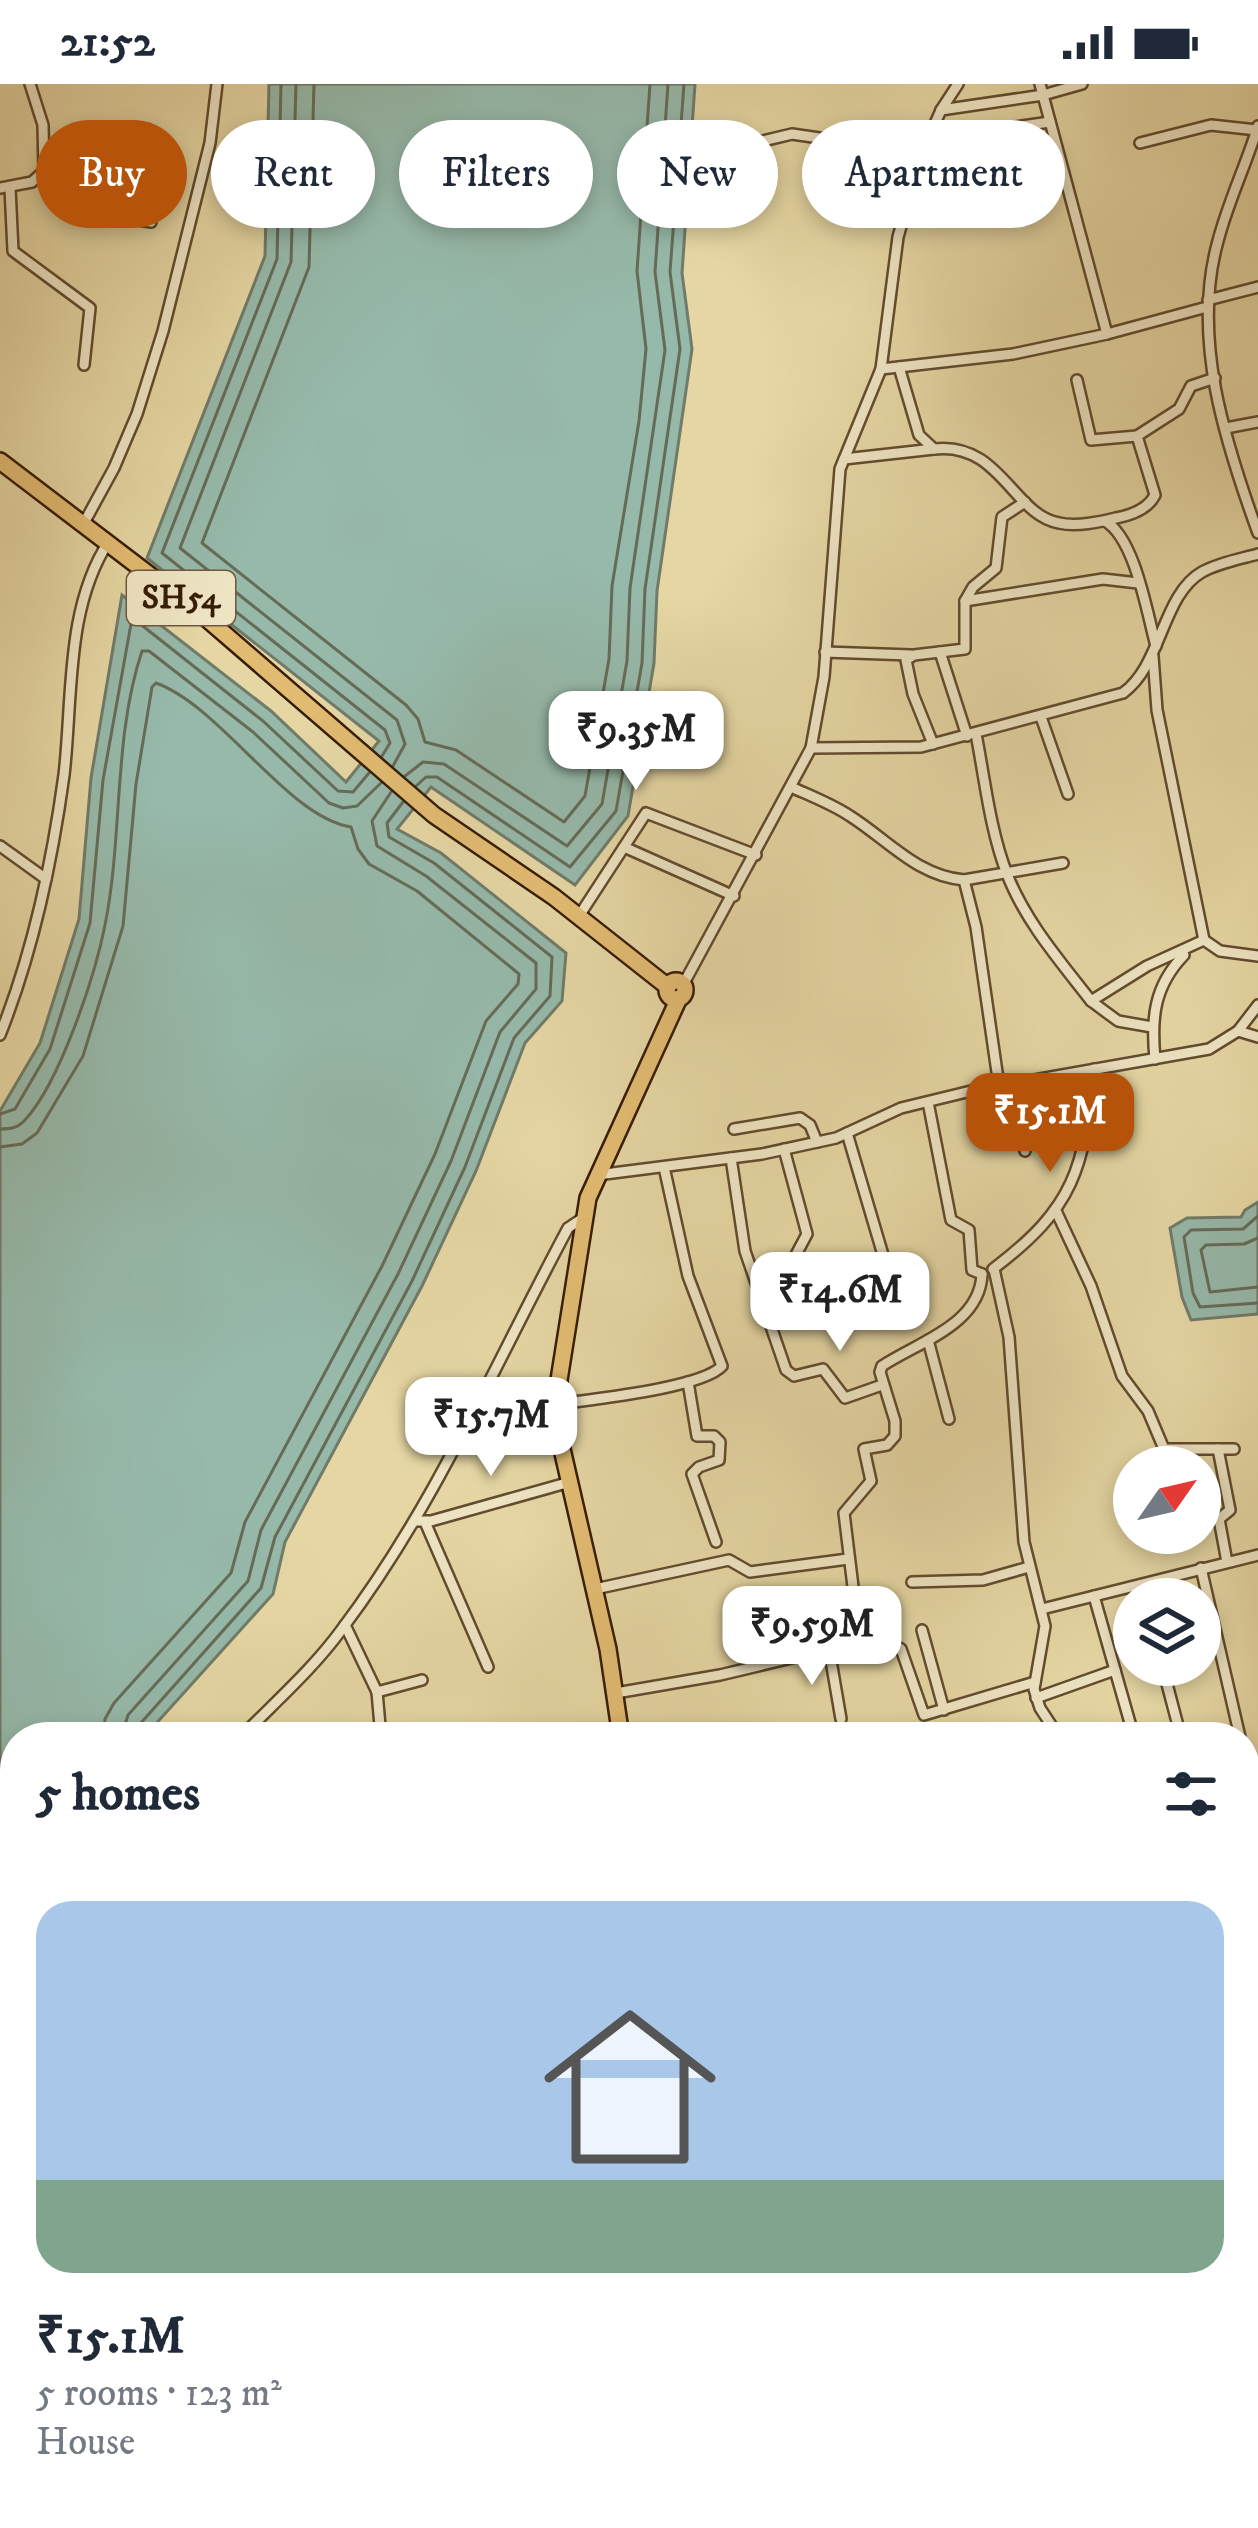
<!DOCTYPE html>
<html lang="en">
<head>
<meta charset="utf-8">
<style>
	body { margin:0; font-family:"IM FELL DW Pica",serif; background:#f6f6f7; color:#1f2937; height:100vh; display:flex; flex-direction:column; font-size:45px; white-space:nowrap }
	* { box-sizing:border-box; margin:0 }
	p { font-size:39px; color:#747a83 }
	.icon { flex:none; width:66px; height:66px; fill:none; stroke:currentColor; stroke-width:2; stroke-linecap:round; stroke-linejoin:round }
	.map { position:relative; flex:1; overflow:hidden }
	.details { position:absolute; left:0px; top:1638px; width:1260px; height:807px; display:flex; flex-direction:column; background:#fff; border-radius:48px 48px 0 0; box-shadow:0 6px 18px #0003 }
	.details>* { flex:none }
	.hud { position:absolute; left:36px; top:36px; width:1188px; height:108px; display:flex; gap:24px }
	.needle { width:78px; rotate:56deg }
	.tools { position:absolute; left:1113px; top:1362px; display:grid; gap:24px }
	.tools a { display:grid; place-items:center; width:108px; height:108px; border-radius:50%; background:#fff; box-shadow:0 6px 18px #0003; font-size:60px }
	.price { position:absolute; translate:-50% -102px; padding:0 27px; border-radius:24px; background:#fff; color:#222; font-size:39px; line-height:78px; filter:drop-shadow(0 3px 6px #0008) }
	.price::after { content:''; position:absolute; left:50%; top:72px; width:36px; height:27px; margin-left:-18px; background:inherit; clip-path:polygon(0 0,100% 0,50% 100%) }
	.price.current { background:#b45309; color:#fff }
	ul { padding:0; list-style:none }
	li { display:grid; align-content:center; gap:24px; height:636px; padding:0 36px }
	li+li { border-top:3px solid #e0e1e3 }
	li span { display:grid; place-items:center; height:372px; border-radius:36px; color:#555 }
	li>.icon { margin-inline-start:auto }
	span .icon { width:216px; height:216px; fill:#fffc; stroke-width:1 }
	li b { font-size:51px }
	h2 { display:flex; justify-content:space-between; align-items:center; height:144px; padding:0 36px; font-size:51px }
	.pill { padding:0 42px; border-radius:54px; background:#fff; box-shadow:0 6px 18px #0003; font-size:42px; line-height:108px }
	.pill.current { background:#b45309; color:#fff }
	.status { display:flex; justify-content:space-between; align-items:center; height:84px; padding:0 60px; background:#fff; direction:ltr }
	.status svg { height:33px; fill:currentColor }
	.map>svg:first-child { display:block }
	.water { fill:#96b9aa; stroke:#707b69; stroke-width:3 }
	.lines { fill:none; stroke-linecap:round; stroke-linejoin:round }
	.shore { stroke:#666b58; stroke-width:3 }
	.minor-casing { stroke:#624b2e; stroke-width:14 }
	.primary-casing { stroke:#371d07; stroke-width:20 }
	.trunk-casing { stroke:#371d07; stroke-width:20 }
	.minor { stroke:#eee4c3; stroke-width:9 }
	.primary { stroke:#e2bb72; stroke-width:15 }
	.trunk { stroke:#e2bb72; stroke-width:15 }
	.labels { text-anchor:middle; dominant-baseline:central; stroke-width:12; stroke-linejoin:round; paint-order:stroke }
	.shield { fill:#eee4c3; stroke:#6e593f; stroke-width:3 }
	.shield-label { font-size:33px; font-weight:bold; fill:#371d07 }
</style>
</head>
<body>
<div class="status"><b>21:52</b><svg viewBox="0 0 49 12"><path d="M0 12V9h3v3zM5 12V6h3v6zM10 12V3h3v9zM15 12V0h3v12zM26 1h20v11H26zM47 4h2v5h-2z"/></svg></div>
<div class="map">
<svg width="1258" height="2444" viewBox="0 0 1258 2444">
	<rect width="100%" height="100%" fill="#e5d6a3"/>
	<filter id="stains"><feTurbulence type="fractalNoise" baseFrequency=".00167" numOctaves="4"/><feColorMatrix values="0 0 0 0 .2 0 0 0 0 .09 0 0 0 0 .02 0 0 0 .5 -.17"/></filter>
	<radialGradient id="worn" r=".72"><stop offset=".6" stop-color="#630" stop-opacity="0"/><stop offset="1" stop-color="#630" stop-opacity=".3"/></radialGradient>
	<g class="water">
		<path d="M269,0H695L682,189L692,265L657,507L654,579L628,732L575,801L431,703L397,745L441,769L566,869L562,917L525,959L476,1087L422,1202L285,1458L273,1510L144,1653H15V1799L0,1813V1027L40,959L79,835L91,694L122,511L271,627L346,698L379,657L147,474L265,172Z"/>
		<path d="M1258,1118V1230L1191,1236L1182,1213L1170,1144L1187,1134L1241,1133L1245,1126Z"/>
	</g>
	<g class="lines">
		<g class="shore">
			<path d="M281,0L277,175L162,469L385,646L390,659L382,672"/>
			<path d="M296,0L291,178L180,464L397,636L405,660L393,682"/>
			<path d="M314,0L309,183L202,459L406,621L418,635L425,658L456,666L564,738L585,712L609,575L612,502L639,337L646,265L637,187L650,0"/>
			<path d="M405,692L423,678L444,680L567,762L602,720L627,577L630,504L665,266L655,188L668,0"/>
			<path d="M416,702L426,693H437L570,783L616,727L642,579L645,505L680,265L670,188L684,0"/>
			<path d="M0,1030L15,1025L50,965L90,839L103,696L131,540L139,539L263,637L338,707L353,708L369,689"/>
			<path d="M0,1045C10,1045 18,1044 25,1036C60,998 95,892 105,841C123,752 113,654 142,567H149L253,648L329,719L343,724L357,722L381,699"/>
			<path d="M0,1063L22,1060L37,1049L83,972L123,842L136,700L152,603L156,599C222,623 287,733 351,743L358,765L369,780L417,807L519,890L518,900L486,937L435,1070L382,1182L245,1438L231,1489L114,1619L105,1635L103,1653"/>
			<path d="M1258,1132L1243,1145L1191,1146L1184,1153L1193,1209L1200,1223L1258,1219"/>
			<path d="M1258,1154L1244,1160L1206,1161L1201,1166L1210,1208L1258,1203"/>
			<path d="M121,1653L128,1631L248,1497L261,1446L398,1190L451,1077L500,948L536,905V879L426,792L377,762L372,737L391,708"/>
			<path d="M136,1653L140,1640L261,1504L275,1453L412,1197L465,1083L514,954L550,912L552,873L434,779L389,753L387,739L403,718"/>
		</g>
		<defs>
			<g id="minor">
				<path d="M1040,0L1107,250"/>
				<path d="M941,26L1043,11L1082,0"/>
				<path d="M1258,42C1246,81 1228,118 1218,157C1191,253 1225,358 1258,449"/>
				<path d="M928,55L1050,38"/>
				<path d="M1140,59L1211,41L1257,46"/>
				<path d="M742,62L792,50L922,69"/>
				<path d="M44,87L140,88"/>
				<path d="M39,94L70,125L151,138"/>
				<path d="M0,104L32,98L44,87L43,41L30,0"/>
				<path d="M10,104L13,167L90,224L84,281"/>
				<path d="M1208,216L1258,203"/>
				<path d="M899,283L919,351L934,365C1000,357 1013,431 1059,439C1077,443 1099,438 1116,434C1132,431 1148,425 1155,411L1137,352L1179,325L1191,302L1215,294"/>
				<path d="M881,285L1013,270L1107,250L1207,223"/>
				<path d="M1077,296L1091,356L1137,352"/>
				<path d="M1226,344L1258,338"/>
				<path d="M844,375L934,365"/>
				<path d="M1105,437C1135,454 1147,529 1156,562"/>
				<path d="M84,439L114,384L137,330L163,247L210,59L217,0"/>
				<path d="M965,517L1103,495L1138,499"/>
				<path d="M825,568L911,571"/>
				<path d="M940,568L967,652"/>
				<path d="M1153,572L1157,626L1204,856L1220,867L1258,872"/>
				<path d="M1041,633L1068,710"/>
				<path d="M976,650C985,696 990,746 1007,790C1025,837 1060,877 1091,917L1147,882L1204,856"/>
				<path d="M933,660L913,610L906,576L914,571L965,565V517L973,503L996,484L1002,433L1025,418"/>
				<path d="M811,664L921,663L1123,609C1162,581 1162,511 1202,488C1218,479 1240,475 1258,470"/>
				<path d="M791,703C811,712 832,720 850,732C888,756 917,792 964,796L1063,779"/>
				<path d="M0,762L46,795"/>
				<path d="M624,763L734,812"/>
				<path d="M964,796L976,843L999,1002"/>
				<path d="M579,832L646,729L756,771"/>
				<path d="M683,901L811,664L824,593L840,385L881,285L898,153L922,69L941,26L958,0"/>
				<path d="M1091,917L1118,937L1152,943"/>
				<path d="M1238,947L1258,953"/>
				<path d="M0,951C33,868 52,779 64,691C73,614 65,524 109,457"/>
				<path d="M1155,975C1151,934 1154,902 1184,871"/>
				<path d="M1016,1000L1025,1067"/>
				<path d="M928,1018L951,1136L969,1146L972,1186L982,1190"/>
				<path d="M734,1045L800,1034L810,1041L817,1058"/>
				<path d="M847,1049L891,1198"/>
				<path d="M784,1065L807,1150L791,1180L811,1238"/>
				<path d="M731,1074L745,1167L786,1286L794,1292L823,1285L845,1314L882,1301"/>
				<path d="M597,1091L762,1070L836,1054L901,1024L971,1007L1209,965L1238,947L1258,921"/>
				<path d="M1056,1127L1091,1202L1122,1292L1148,1327L1164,1365H1234"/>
				<path d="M993,1185C1075,1123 1084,1085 1094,985"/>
				<path d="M994,1185L1009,1253L1024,1458L1045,1542L1034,1605L1040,1624L1059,1653"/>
				<path d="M928,1256L949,1335"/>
				<path d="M688,1298L697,1352H714L720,1358L719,1376L699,1383L692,1390L716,1458"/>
				<path d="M559,1320C593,1315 702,1304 722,1282L688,1192L664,1083"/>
				<path d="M1218,1365L1230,1426L1219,1435L1227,1478"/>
				<path d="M415,1437H431L570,1398"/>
				<path d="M425,1438L488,1583"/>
				<path d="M1201,1484L1240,1653"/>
				<path d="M912,1498L983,1496L1029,1483"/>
				<path d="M595,1505L729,1476L750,1488L848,1475"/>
				<path d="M1094,1512L1134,1653"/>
				<path d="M1042,1525L1258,1471"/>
				<path d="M345,1541L377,1608L422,1596"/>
				<path d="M922,1546L944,1626"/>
				<path d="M860,1560L844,1429L871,1397L864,1365L887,1361L895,1352V1337L880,1288L882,1282C918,1258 980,1241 982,1190"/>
				<path d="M829,1565L841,1635"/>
				<path d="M1162,1581L1181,1653"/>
				<path d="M377,1608L381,1653"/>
				<path d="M616,1609L720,1591L829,1565L889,1558L901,1565L924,1631L1035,1598"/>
				<path d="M1036,1614L1115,1586"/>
				<path d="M241,1653C275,1618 313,1585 342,1545C435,1422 495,1280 568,1144L583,1134"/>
				<path d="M1245,1671L1258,1711"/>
				<path d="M1245,1758L1258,1753"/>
				<path d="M1245,1771L1258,1817"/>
				<path d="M1245,1855L1258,1854"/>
				<path d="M15,1894C0,1920 3,1939 15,1966"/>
				<path d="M1245,1972L1258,1969"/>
				<path d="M0,2163L15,2152"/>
				<path d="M222,2430L229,2444"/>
				<path d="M803,2430L807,2444"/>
				<path d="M1119,2430L1126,2444"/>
				<path d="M1236,2430L1241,2444"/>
				<path d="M286,2444L304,2430"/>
			</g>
			<g id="primary">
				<path d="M0,377L206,534L434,731L554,813L668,903"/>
				<circle cx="676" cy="906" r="9"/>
				<path d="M621,1653L608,1565L559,1352V1296L588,1114L679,914"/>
				<path d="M693,2430L697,2444"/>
			</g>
			<g id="trunk">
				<path d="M1245,2255L1258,2250"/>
				<path d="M718,2444L757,2430"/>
				<path d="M750,2444L782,2430"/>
			</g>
		</defs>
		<use href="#minor" class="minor-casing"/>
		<use href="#primary" class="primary-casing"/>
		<use href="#trunk" class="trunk-casing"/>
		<use href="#minor" class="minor"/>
		<use href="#primary" class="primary"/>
		<use href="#trunk" class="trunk"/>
	</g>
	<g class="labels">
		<rect class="shield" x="127" y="487" width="108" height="54" rx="9"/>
		<g class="shield-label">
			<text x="181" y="514">SH54</text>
		</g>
	</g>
	<rect width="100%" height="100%" filter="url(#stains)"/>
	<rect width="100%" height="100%" fill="url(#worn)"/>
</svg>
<div class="tools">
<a><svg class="needle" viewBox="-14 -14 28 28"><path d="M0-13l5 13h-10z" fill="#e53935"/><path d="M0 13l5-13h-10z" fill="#747a83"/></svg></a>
<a><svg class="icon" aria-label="layers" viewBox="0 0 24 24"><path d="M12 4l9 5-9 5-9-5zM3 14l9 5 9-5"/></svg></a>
</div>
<b class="price" style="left:636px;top:709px">₹9.35M</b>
<b class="price current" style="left:1050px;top:1091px">₹15.1M</b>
<b class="price" style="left:840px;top:1270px">₹14.6M</b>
<b class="price" style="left:491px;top:1395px">₹15.7M</b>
<b class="price" style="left:812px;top:1604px">₹9.59M</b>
<div class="hud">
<a class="pill current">Buy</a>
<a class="pill">Rent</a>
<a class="pill">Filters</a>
<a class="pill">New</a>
<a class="pill">Apartment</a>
</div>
<section class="details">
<h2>5 homes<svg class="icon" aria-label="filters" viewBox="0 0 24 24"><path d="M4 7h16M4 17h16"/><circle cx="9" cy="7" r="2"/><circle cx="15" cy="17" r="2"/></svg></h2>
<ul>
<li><span style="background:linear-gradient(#a9c7e8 75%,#7fa58c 0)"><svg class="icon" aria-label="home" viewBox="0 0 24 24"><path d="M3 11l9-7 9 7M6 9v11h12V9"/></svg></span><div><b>₹15.1M</b><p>5 rooms · 123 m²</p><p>House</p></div></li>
</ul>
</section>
</div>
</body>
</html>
